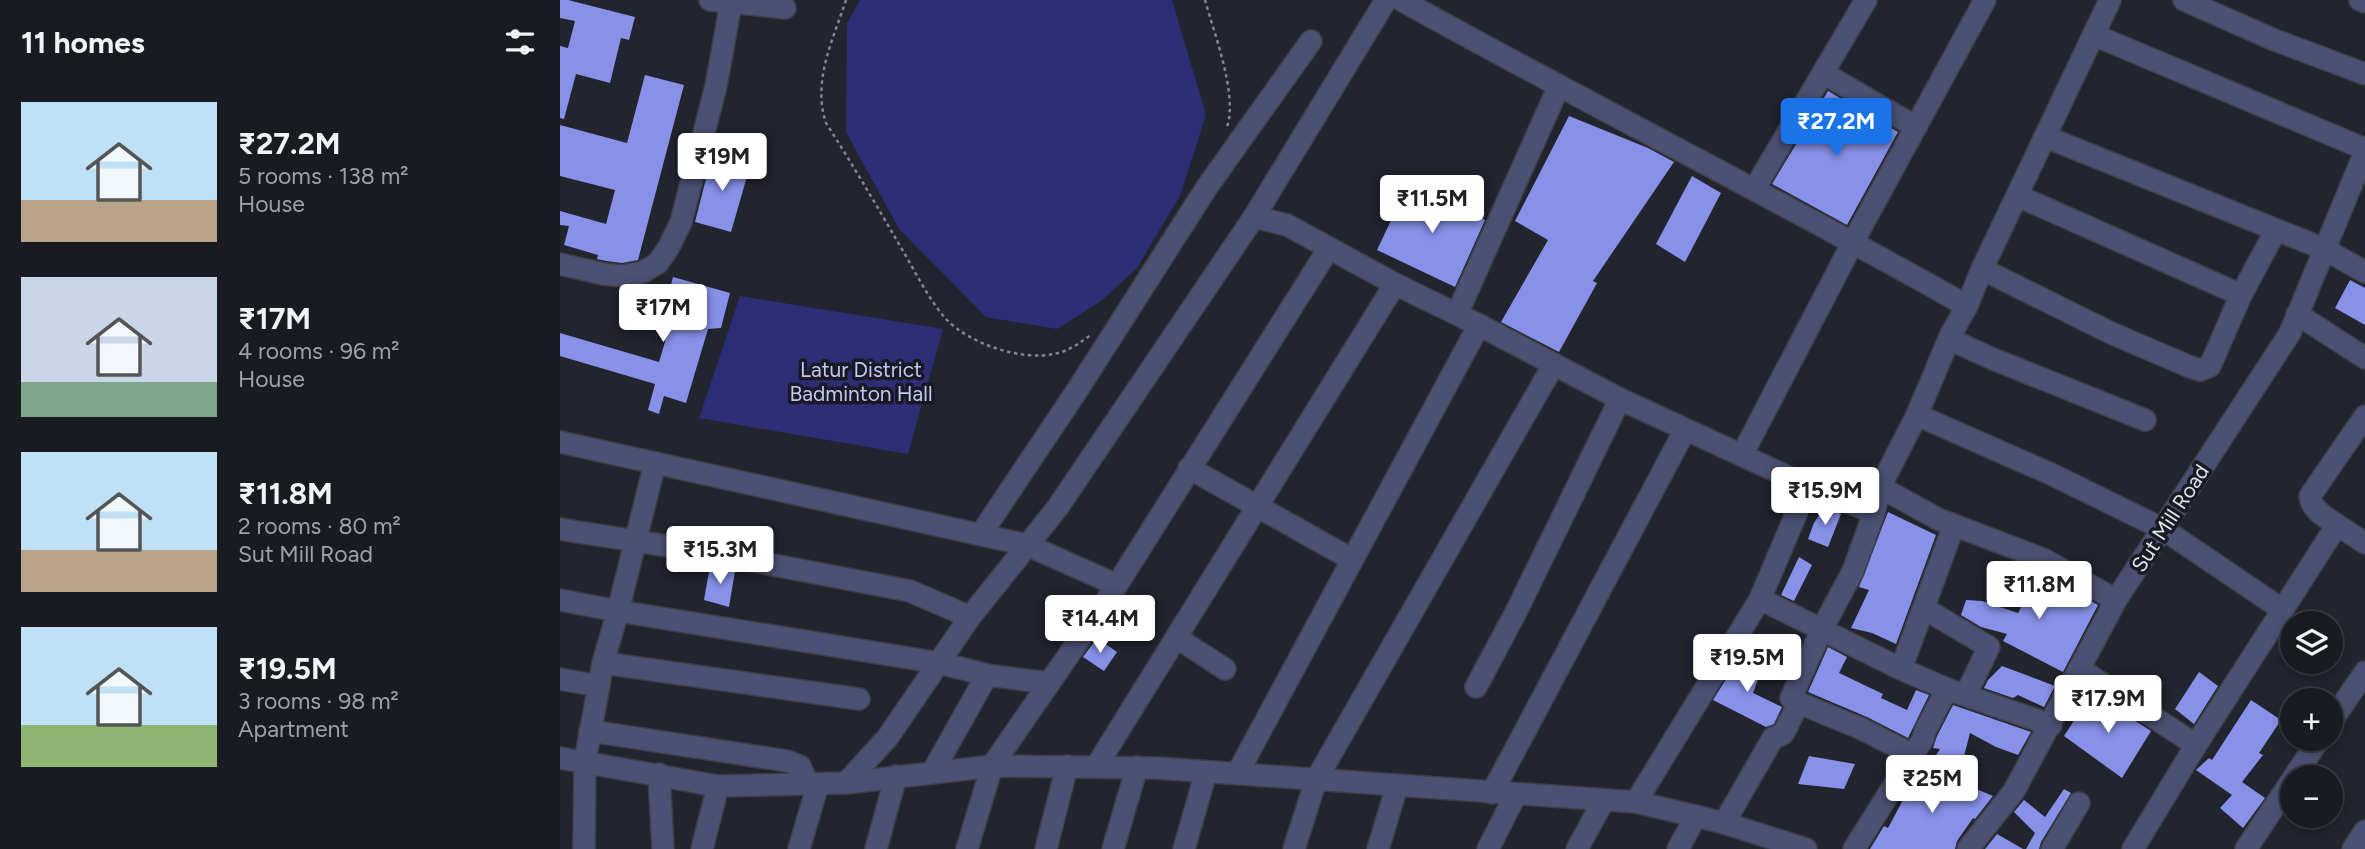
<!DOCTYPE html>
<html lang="en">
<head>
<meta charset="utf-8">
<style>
	body { margin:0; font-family:Figtree,sans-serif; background:#27282f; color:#f1f3f6; height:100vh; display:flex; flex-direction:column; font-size:26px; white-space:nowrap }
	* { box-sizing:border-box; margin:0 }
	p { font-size:23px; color:#9fa1a5 }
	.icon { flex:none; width:38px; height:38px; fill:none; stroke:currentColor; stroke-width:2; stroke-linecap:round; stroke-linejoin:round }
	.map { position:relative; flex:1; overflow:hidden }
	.sheet { display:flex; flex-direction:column; background:#1a1b22; width:560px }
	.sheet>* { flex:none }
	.buttons { position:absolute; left:1720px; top:611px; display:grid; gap:14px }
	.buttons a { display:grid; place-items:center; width:63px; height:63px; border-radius:50%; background:#1a1b22; box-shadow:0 4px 10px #0003,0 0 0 2px #383940; font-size:35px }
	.price { position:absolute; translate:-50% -60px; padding:0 16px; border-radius:7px; background:#fff; color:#222; font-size:23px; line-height:46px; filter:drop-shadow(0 2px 4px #0008) }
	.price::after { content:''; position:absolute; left:50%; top:42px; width:21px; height:16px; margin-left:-10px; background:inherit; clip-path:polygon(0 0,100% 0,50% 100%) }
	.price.selected { background:#1a73e8; color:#fff }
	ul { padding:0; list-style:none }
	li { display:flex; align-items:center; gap:21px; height:175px; padding:0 21px }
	li span { display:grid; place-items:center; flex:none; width:196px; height:140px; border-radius:0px; color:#555 }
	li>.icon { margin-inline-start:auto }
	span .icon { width:84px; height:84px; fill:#fffc; stroke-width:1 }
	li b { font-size:30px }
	h2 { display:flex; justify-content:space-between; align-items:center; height:84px; padding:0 21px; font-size:30px }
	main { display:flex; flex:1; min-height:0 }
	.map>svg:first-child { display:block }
	.green { fill:#2d2e75 }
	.building { fill:#8791e8 }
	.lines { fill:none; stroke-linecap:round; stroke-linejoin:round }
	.minor-casing { stroke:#3d3f48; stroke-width:24 }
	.path { stroke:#84858e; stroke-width:2.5; stroke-dasharray:3.5 3.5; stroke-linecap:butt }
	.minor { stroke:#4c5174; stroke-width:21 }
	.labels { text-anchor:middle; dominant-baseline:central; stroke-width:7; stroke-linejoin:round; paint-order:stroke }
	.park-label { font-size:21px; fill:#c1c8f5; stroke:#191a24 }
	.street-label { font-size:21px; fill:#e2e3ea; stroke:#191a24 }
</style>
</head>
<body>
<main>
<section class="sheet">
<h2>11 homes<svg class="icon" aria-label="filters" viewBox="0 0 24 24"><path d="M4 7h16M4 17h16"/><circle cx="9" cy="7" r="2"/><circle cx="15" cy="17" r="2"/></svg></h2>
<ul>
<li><span style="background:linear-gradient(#bfe0f5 70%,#b9a48a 0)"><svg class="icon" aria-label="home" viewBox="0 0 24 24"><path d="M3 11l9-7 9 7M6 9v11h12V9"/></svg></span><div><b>₹27.2M</b><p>5 rooms · 138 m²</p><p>House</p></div></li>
<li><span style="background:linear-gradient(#c9d6e8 75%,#7fa58c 0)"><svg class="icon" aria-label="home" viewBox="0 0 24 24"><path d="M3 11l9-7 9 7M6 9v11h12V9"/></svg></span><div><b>₹17M</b><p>4 rooms · 96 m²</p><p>House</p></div></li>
<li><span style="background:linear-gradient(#bfe0f5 70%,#b9a48a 0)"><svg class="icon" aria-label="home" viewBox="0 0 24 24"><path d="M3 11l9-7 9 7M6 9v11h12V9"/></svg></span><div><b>₹11.8M</b><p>2 rooms · 80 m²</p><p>Sut Mill Road</p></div></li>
<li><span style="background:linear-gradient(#bfe0f5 70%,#8fb573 0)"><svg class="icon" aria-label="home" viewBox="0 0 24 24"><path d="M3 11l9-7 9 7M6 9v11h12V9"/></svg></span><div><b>₹19.5M</b><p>3 rooms · 98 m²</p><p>Apartment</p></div></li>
</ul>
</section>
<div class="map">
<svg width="1805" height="849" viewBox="0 0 1805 849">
	<rect width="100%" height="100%" fill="#22242e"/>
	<g class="green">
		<path d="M300,0H612L646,115L620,196L577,268L541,301L497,329L426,317L339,229L286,132L287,23Z"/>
		<path d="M180,296L383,329L348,454L139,418Z"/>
	</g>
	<g class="building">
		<path d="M0,0H8L75,17L69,40L61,38L50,83L16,74L4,119L0,118V46L8,48L15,21L0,18Z"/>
		<path d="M85,75L124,85L78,260L62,263L46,261L37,259L38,255L4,245L9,226L0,225V211L46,224L55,190L0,176V125L67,143Z"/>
		<path d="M1268,91L1338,132L1287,225L1212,184Z"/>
		<path d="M1009,116L1088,148L1114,162L1033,281L1037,283L999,352L941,322L988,240L955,221Z"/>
		<path d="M152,155L190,166L171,232L135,222Z"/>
		<path d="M1132,176L1161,193L1125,262L1096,244Z"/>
		<path d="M866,188L925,220L895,287L817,250L843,195Z"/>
		<path d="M113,277L170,293L161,328L148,329L126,403L104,396L99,414L88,410L95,384L0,356V333L99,362L114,312L106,305Z"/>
		<path d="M1790,280L1805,288V325L1775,308Z"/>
		<path d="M1264,507L1281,514L1268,547L1248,539L1254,523Z"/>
		<path d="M1328,512L1376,535L1336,644L1312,633L1291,628L1309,590L1299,587Z"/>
		<path d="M1239,557L1252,565L1234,601L1221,595Z"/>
		<path d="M150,566L175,571L169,607L144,600Z"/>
		<path d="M1480,572L1538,605L1503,672L1443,641L1447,634L1421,627L1401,615L1406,600L1422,601L1458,613L1468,595L1469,596Z"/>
		<path d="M537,638L557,652L544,671L523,657Z"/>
		<path d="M1268,647L1287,657L1279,673L1323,694L1321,698L1347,710L1356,690L1369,695L1348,738L1307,717L1248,692Z"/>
		<path d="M1180,657L1204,663L1193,693L1222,707L1214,724L1206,727L1153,700Z"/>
		<path d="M1442,666L1495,686L1484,707L1458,695L1453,698L1424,688L1428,680Z"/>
		<path d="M1639,672L1658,686L1634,724L1615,709Z"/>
		<path d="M1532,693L1591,731L1562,778L1504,736Z"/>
		<path d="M1691,700L1721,720L1699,753L1703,755L1682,782L1705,798L1683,828L1660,808L1672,795L1636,770L1649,758L1652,760Z"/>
		<path d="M1393,705L1471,732L1458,755L1436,747L1410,733L1404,756L1402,755L1396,770L1373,760L1380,749L1373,748L1377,736Z"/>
		<path d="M1249,756L1295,764L1284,789L1238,784Z"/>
		<path d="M1357,773L1397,781L1433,796L1415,819L1413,818L1397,841L1395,849H1310L1324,826L1328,828L1344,798H1341Z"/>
		<path d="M1504,789L1511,793L1481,842L1479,849H1466L1475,833L1454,812L1464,800L1485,817Z"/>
		<path d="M1437,834L1463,849H1425Z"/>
	</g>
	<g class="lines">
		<defs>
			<g id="minor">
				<path d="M150,0L225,8"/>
				<path d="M841,0C1028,104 1220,200 1407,306"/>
				<path d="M1624,0L1712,39L1805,74"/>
				<path d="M1800,0L1805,2"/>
				<path d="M1534,35L1805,149"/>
				<path d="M1263,73L1356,127"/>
				<path d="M1486,137L1764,249L1805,272"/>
				<path d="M1195,188L1306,0"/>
				<path d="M694,217L727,225L835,284L919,325L1060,399L1248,486L1314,513"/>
				<path d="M0,264L43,274L63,276L83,272L98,263L109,247L121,222L156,86L171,3"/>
				<path d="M1422,269L1551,333L1628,366L1640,370L1650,366L1681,295L1458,196"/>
				<path d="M1681,295L1716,230"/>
				<path d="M897,314L999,86"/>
				<path d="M1737,314L1805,358"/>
				<path d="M1389,339L1433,359L1585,420"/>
				<path d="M1357,415L1491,474L1603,529L1723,610"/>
				<path d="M0,442L467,545L557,585L769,248"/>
				<path d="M1182,455L1293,242L1425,0"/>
				<path d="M95,463L58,611L380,663L427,675L489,683"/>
				<path d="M629,468L791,559"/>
				<path d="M1320,487L1378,519L1483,559L1556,600"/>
				<path d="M1777,525C1767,518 1751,510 1750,496L1805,416"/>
				<path d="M0,529L146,552L350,591L410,617"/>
				<path d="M421,534L518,389L647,187L751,41"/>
				<path d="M1200,599L1341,669L1387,689L1491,725"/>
				<path d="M0,600L58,611L43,663L25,761L24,849"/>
				<path d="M1365,609L1429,647L1406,694"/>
				<path d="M617,638L665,669"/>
				<path d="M43,663L299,699"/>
				<path d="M1341,669L1394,525"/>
				<path d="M1520,669L1636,745"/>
				<path d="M0,679L39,686"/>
				<path d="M916,687L956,612L1060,399"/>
				<path d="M1239,703L1302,729L1353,755L1294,849"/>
				<path d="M1771,722L1805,672"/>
				<path d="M30,731L227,761L240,766L248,784"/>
				<path d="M1353,755L1363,739L1365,731L1387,689"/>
				<path d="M0,758L158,786"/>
				<path d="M536,767L835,284"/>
				<path d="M372,773L427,675"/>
				<path d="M99,774L103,849"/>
				<path d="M677,774L919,325"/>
				<path d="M1734,777L1760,738"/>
				<path d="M286,783L328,737L410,617L498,507L694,217L826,0"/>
				<path d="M932,793L1125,430"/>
				<path d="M1076,802L1200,599L1248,486"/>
				<path d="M1164,823L1213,738L1223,734L1239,703L1231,698L1262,629L1293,571L1314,513L1320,487L1357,415L1391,334L1407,306L1422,269L1550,0"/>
				<path d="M142,849L158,786L286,783L432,766L596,768L1076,802L1164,823L1246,849"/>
				<path d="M239,849L258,784"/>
				<path d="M316,849L336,776"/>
				<path d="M407,849L432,766L557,585"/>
				<path d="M486,849L507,766"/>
				<path d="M553,849L577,767"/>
				<path d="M624,849L646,772"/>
				<path d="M734,849L756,780L994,364"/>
				<path d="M818,849L837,786"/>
				<path d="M928,849L956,794"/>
				<path d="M1017,849L1044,800"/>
				<path d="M1118,849L1136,816"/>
				<path d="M1408,849L1454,791L1556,600L1730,333L1805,152"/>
				<path d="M1492,849L1519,803"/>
				<path d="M1573,849L1636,745L1777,525L1805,543"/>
				<path d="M1686,849L1732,780"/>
				<path d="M1793,849L1805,831"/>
			</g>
		</defs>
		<use href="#minor" class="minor-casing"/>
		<g class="path">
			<path d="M286,0C273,40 252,81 266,123C293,165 318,208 343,251C356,273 369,300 386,319C410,344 461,361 494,354C509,351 520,343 532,334"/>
			<path d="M645,0C654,33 678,95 667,127"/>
		</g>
		<use href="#minor" class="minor"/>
	</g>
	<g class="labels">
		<g class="park-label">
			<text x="301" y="369">Latur District<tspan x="301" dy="24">Badminton Hall</tspan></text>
		</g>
		<g class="street-label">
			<text transform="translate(1610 518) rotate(-57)">Sut Mill Road</text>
		</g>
	</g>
</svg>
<div class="buttons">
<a><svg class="icon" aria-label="layers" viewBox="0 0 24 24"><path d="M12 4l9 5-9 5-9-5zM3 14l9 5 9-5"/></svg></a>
<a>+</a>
<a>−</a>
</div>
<b class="price selected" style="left:1276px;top:158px">₹27.2M</b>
<b class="price" style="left:162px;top:193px">₹19M</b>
<b class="price" style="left:872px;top:235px">₹11.5M</b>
<b class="price" style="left:103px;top:344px">₹17M</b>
<b class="price" style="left:1265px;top:527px">₹15.9M</b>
<b class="price" style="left:160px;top:586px">₹15.3M</b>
<b class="price" style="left:1479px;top:621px">₹11.8M</b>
<b class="price" style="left:540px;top:655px">₹14.4M</b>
<b class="price" style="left:1187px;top:694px">₹19.5M</b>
<b class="price" style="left:1548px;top:735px">₹17.9M</b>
<b class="price" style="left:1372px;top:815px">₹25M</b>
</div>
</main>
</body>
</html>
